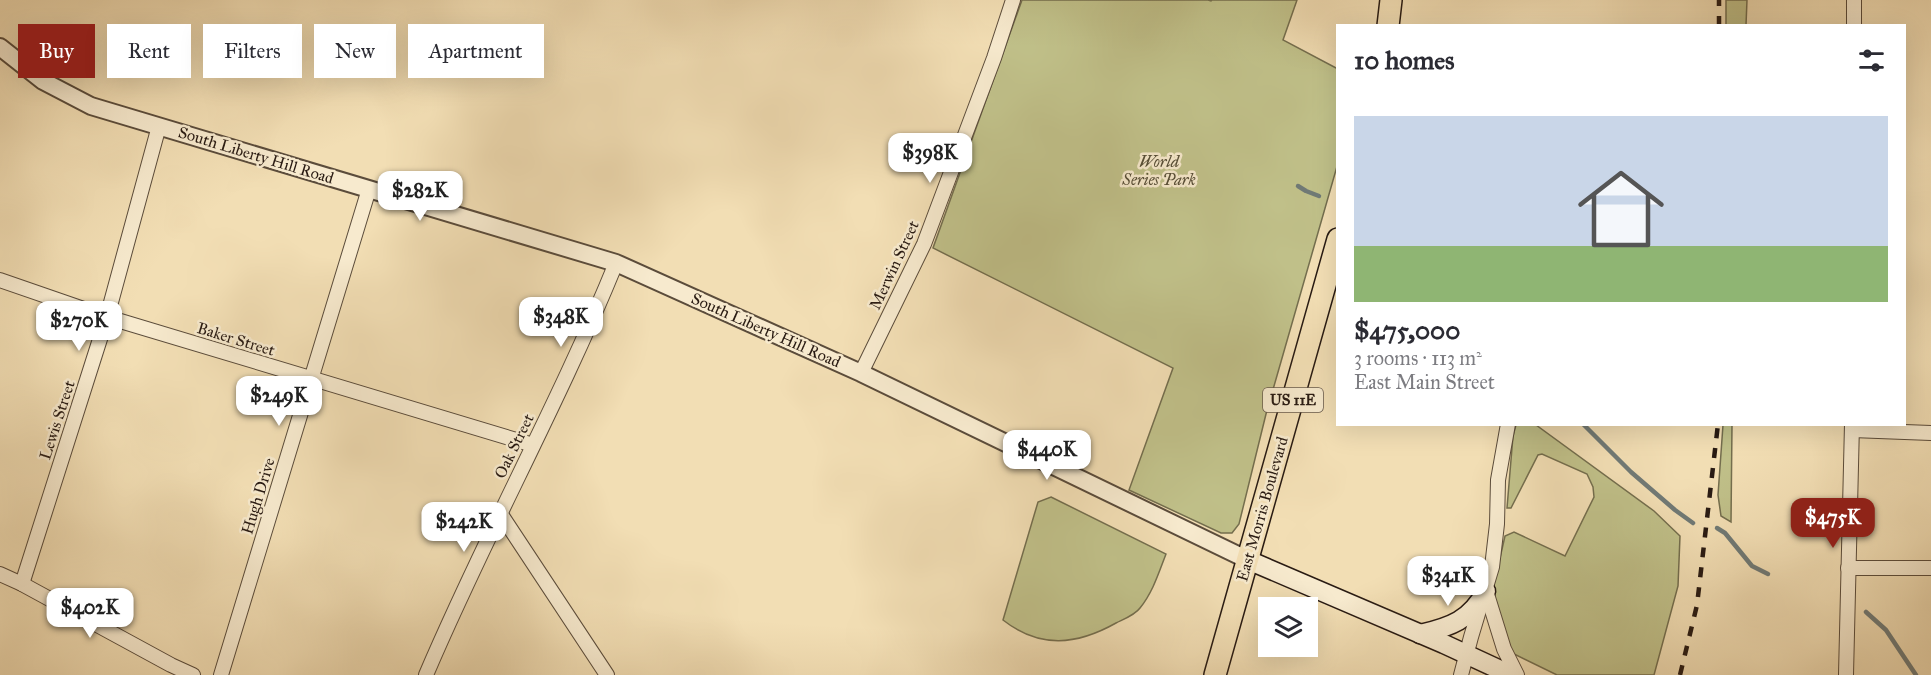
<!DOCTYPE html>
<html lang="en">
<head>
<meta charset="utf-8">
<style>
	body { margin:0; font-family:"IM FELL Great Primer",serif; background:#f2f2f3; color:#2b2b33; height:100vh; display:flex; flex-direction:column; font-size:22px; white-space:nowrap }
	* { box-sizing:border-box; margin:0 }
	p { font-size:20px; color:#7c7c81 }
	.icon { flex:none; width:33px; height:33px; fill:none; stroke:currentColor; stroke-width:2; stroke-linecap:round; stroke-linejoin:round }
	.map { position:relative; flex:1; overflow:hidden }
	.details { position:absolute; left:1336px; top:24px; width:570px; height:402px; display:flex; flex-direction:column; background:#fff; border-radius:0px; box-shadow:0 6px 24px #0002 }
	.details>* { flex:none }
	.banner { position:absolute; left:18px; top:24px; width:570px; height:54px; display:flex; gap:12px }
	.tools { position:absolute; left:1258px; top:597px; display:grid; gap:12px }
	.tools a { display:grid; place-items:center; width:60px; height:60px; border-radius:0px; background:#fff; box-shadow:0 6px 24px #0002; font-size:30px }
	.price { position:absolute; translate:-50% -51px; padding:0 14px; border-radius:12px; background:#fff; color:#222; font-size:20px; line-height:39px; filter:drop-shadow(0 2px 3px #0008) }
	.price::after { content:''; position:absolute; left:50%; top:36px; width:18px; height:14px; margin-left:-9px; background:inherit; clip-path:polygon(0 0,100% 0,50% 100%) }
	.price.current { background:#8f2418; color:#fff }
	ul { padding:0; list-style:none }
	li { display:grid; align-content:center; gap:12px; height:318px; padding:0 18px }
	li span { display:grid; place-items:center; height:186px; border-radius:0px; color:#555 }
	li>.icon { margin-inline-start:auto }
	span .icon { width:108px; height:108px; fill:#fffc; stroke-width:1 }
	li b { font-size:26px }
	h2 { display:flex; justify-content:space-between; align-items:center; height:72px; padding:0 18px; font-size:26px }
	.chip { padding:0 21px; border-radius:0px; background:#fff; box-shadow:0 6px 24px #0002; font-size:21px; line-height:54px }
	.chip.current { background:#8f2418; color:#fff }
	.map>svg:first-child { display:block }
	.green { fill:#c0c089; stroke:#746e4e; stroke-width:1.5 }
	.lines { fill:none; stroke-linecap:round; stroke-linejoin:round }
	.stream { stroke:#707a76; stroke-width:4.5 }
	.minor-casing { stroke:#5b4c3b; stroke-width:16 }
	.tertiary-casing { stroke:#5b4c3b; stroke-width:20 }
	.secondary-casing { stroke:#291b13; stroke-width:21 }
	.primary-casing { stroke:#291b13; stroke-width:24 }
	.minor { stroke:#f7eace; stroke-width:14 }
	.tertiary { stroke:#f7eace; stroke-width:16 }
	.secondary { stroke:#f7eace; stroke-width:18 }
	.primary { stroke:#f2deb4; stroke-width:21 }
	.rail { stroke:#291b13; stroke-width:4.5; stroke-dasharray:10 10; stroke-linecap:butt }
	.labels { text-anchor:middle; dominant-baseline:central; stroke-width:5; stroke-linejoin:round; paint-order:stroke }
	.shield { fill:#f7eace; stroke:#67594b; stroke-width:1.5 }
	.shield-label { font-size:15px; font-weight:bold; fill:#291b13 }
	.street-label { font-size:16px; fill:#291b13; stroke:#f7eace }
	.park-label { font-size:16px; font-style:italic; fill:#564d36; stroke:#f7eace }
</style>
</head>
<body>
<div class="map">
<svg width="1931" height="675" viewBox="0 0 1931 675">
	<rect width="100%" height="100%" fill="#f2deb4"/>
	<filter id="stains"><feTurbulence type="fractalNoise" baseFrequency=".00333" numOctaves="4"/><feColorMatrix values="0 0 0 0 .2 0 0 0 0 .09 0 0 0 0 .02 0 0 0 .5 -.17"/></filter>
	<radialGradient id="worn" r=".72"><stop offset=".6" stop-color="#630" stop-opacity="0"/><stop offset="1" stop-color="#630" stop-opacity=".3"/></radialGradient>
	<g class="green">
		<path d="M1022,0H1208L1211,1L1212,0H1297L1283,40L1338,69V163L1266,414L1239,524L1232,533H1221L1129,490L1173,368L933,248Z"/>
		<path d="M1726,0H1747L1746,25H1726Z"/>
		<path d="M1516,425H1536L1654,511L1680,536L1678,586L1654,675H1557L1510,652L1492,593L1505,536L1514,532L1565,556L1594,497L1593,487L1587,474L1542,454L1538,455L1511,508H1507L1513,436Z"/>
		<path d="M1723,425H1732L1731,522L1721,516L1718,495Z"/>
		<path d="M1051,497L1166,554C1159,572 1153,592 1140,608C1135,615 1124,619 1116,623C1077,645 1040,649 1003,620L1038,502Z"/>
	</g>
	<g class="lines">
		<g class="stream">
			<path d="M1298,186L1306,191L1319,196"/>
			<path d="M1583,424L1631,472L1675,510L1693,523"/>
			<path d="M1717,528L1725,533L1752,566L1768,574"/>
			<path d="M1866,612L1886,630L1916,675"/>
		</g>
		<defs>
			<g id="minor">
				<path d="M1854,26V0"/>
				<path d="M0,280L107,317L533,445"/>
				<path d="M861,373L924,244L994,58L1013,0"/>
				<path d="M1852,430L1931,433"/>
				<path d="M500,513L607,675"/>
				<path d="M1848,568H1931"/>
				<path d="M0,574L22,584L171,665L193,675"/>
				<path d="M22,584L107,317L159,126"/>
				<path d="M1486,591L1504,649L1517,675"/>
				<path d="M221,675L369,189"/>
				<path d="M426,675C485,536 559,403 616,263"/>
				<path d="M1461,675L1471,637L1492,567L1497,524L1498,480L1508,424"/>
				<path d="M1846,675L1852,424"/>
			</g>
			<path id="tertiary" d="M0,47L43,81L91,106L616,263L861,373L1248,560"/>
			<g id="secondary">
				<path d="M1248,560L1444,644L1511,675"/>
				<path d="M1420,634C1451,627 1470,620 1486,591"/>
			</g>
			<g id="primary">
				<path d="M1388,26L1391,0"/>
				<path d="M1215,675L1338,239"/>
			</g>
		</defs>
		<use href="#minor" class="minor-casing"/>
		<use href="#tertiary" class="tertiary-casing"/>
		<use href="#secondary" class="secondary-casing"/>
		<use href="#primary" class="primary-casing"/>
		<use href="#minor" class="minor"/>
		<use href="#tertiary" class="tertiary"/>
		<use href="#secondary" class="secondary"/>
		<use href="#primary" class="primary"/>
		<g class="rail">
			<path d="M1719,26V0"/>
			<path d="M1680,675L1697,605L1718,424"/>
		</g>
	</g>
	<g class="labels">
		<rect class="shield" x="1263" y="388" width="60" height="24" rx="4.5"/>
		<g class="shield-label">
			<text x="1293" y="400">US 11E</text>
		</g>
		<g class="street-label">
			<text transform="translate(256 155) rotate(17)">South Liberty Hill Road</text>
			<text transform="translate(894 265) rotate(-65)">Merwin Street</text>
			<text transform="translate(766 330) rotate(24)">South Liberty Hill Road</text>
			<text transform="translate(236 339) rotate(17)">Baker Street</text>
			<text transform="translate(57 420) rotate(-72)">Lewis Street</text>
			<text transform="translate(514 446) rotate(-64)">Oak Street</text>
			<text transform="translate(258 496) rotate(-73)">Hugh Drive</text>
			<text transform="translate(1262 509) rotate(-74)">East Morris Boulevard</text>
		</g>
		<g class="park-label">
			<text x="1159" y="161">World<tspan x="1159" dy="18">Series Park</tspan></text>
		</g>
	</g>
	<rect width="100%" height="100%" filter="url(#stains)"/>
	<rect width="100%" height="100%" fill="url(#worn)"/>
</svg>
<div class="tools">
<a><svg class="icon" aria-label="layers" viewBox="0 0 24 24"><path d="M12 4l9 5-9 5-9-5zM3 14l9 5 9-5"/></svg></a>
</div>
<b class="price" style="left:930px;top:184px">$398K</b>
<b class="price" style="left:420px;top:222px">$282K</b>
<b class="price" style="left:561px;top:348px">$348K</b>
<b class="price" style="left:79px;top:352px">$270K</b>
<b class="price" style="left:279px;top:427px">$249K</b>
<b class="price" style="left:1047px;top:481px">$440K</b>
<b class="price current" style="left:1833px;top:549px">$475K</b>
<b class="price" style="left:464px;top:553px">$242K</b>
<b class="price" style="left:1448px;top:607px">$341K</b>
<b class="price" style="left:90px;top:639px">$402K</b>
<div class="banner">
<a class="chip current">Buy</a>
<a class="chip">Rent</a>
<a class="chip">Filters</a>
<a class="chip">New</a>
<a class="chip">Apartment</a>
</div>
<section class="details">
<h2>10 homes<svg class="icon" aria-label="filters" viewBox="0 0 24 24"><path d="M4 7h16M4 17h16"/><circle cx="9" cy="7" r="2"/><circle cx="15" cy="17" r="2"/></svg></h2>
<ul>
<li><span style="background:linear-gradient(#c9d6e8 70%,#8fb573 0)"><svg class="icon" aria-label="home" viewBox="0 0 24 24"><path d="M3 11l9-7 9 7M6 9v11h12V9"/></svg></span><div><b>$475,000</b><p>3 rooms · 113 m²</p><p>East Main Street</p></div></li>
</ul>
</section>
</div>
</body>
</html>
